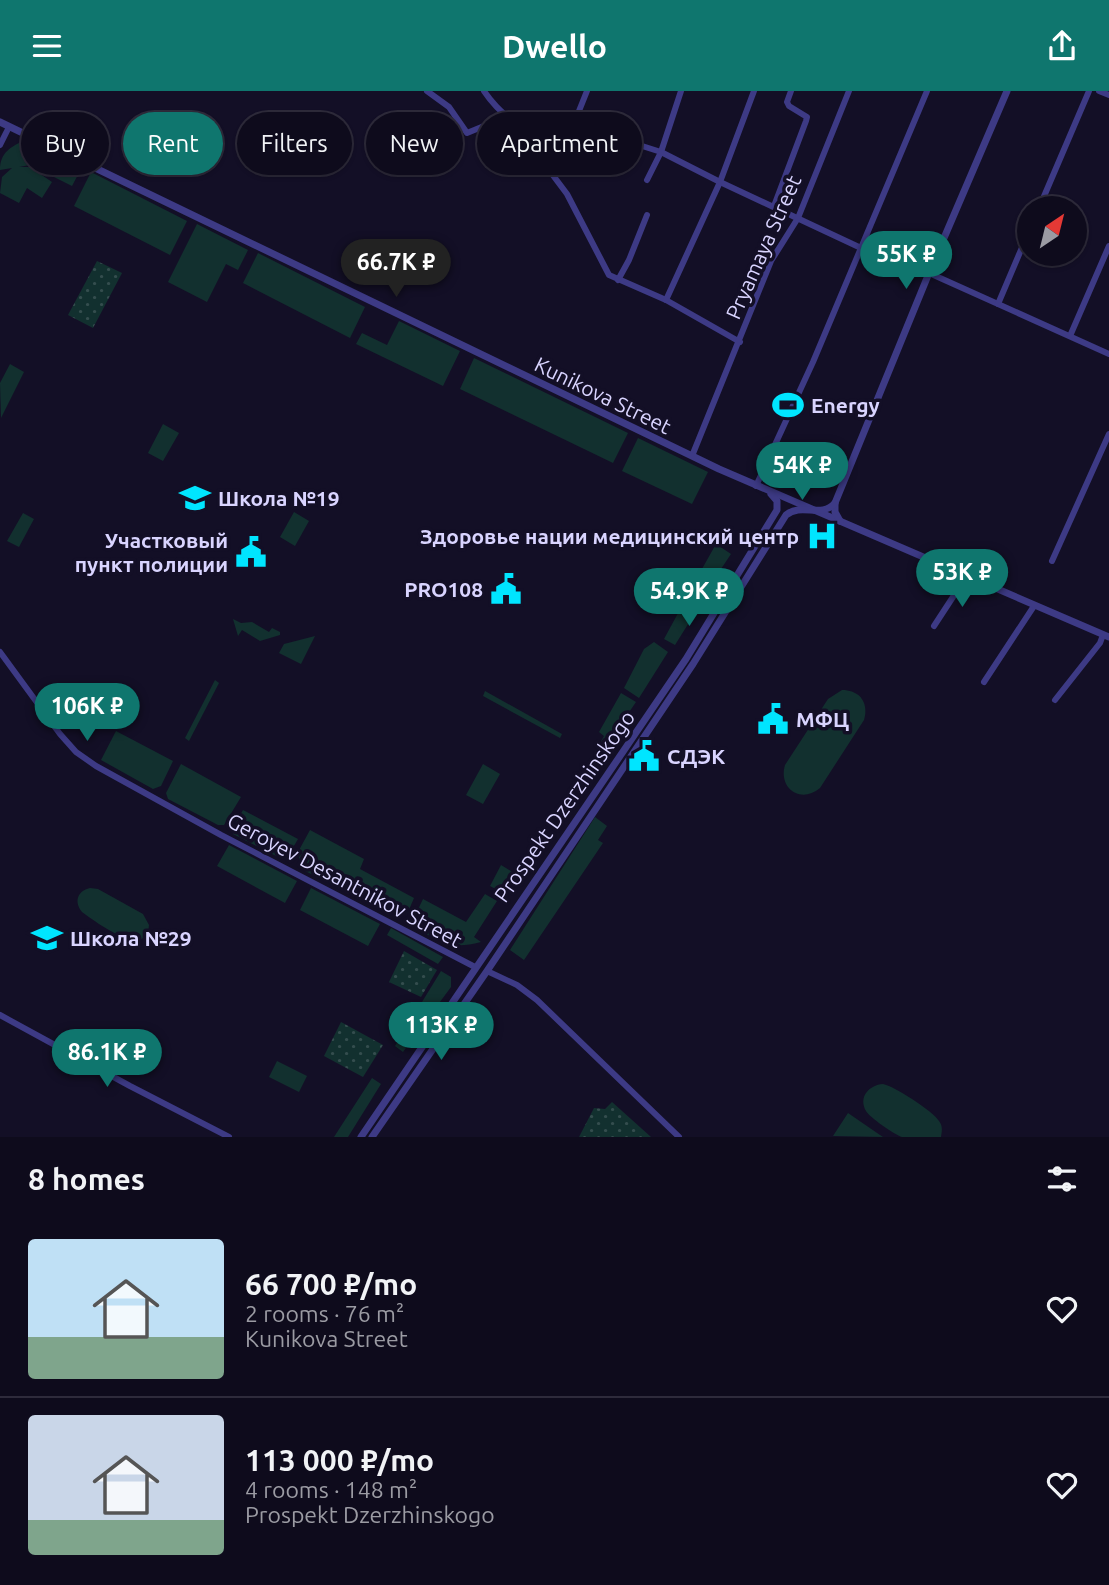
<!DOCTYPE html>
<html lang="en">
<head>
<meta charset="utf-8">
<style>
	body { margin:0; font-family:Ubuntu,sans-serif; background:#1c1929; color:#f1f3f6; height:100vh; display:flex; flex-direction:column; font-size:26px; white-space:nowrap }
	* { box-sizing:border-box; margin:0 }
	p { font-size:23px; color:#9b9ba3 }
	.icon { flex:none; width:38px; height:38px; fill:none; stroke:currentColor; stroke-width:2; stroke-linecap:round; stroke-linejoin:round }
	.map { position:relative; height:1046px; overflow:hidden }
	.panel { display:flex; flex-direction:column; background:#0e0b1c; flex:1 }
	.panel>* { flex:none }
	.banner { position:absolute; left:21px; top:21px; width:700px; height:63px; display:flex; gap:14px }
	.needle { width:46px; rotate:35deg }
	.buttons { position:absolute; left:1017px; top:105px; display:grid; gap:14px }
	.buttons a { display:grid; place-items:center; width:70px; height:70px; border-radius:50%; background:#0e0b1c; box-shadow:0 2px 5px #0004,0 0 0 2px #2e2b3b; font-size:35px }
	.price { position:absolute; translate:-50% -60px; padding:0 16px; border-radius:24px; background:#0f766e; color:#fff; font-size:23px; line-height:46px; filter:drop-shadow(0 2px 4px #0008) }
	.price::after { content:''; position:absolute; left:50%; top:42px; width:21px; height:16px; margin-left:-10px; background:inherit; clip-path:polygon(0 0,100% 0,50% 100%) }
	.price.selected { background:#222; color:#fff }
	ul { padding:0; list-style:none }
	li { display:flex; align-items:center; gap:21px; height:175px; padding:0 28px }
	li+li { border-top:2px solid #2e2b3b }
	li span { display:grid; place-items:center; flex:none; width:196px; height:140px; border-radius:7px; color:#555 }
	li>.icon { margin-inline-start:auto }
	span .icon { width:84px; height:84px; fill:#fffc; stroke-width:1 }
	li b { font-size:30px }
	h2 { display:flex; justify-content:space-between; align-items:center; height:84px; padding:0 28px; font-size:30px }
	.chip { padding:0 24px; border-radius:32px; background:#0e0b1c; box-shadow:0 2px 5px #0004,0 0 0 2px #2e2b3b; font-size:24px; line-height:63px }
	.chip.selected { background:#0f766e; color:#fff }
	header { display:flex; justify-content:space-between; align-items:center; height:91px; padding:0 28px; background:#0f766e; color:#fff; font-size:32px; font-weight:700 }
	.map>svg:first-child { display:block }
	.grass { fill:#12302f }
	.park { fill:url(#park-dots) }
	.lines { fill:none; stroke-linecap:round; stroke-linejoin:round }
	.minor { stroke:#3d3a85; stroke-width:6 }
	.tertiary { stroke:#3d3a85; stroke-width:7 }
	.labels { text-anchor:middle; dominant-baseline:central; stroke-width:7; stroke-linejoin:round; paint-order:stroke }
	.street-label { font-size:21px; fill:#d9d4ff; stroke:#130f26 }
	.poi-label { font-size:21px; font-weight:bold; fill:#d9d4ff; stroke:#130f26; text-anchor:start }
</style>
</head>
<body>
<header><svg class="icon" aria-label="menu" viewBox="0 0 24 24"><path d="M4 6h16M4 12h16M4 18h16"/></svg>Dwello<svg class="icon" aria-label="share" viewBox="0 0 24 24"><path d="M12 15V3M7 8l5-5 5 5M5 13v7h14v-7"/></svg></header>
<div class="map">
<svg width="1109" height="1046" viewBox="0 0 1109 1046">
	<defs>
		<pattern id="park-dots" width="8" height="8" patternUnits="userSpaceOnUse" patternTransform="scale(1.75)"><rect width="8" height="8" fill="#12302f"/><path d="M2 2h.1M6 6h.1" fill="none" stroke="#344d4e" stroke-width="1.8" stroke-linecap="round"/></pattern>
	</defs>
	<rect width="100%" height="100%" fill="#130f26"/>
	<g class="grass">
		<path d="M168,43L181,49L170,72L157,66Z"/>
		<path d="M25,49L81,78L72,95L30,74L19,76H30L52,91L42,107L27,97L19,112L0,102L2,86L12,77L0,79C0,61 11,56 25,49Z"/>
		<path d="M91,81L187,130L170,164L74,115Z"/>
		<path d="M197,133L248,159L238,179L226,173L207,211L168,191Z"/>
		<path d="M258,162L365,216L350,247L243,192Z"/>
		<path d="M399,230L460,260L443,295L356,253L362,242L387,254Z"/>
		<path d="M474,267L628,342L613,372L460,298Z"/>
		<path d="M10,273L24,281L1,327L0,292Z"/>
		<path d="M163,333L179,342L163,370L148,362Z"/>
		<path d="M638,347L708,381L692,413L622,380Z"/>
		<path d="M294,421L309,430L295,455L280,446Z"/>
		<path d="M23,422L34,428L19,456L7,450Z"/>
		<path d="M716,453L731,463L711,493L698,485Z"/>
		<path d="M696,489L710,498L675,554L664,548Z"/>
		<path d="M233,528L241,532L252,531L269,541L272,537L280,541V544L260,550L242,539L238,545Z"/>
		<path d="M315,545L301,573L279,562L284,553Z"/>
		<path d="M654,551L668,561L639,607L624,597L644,558Z"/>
		<path d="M215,589L219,592L189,650L185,647Z"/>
		<path d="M842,599C860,599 869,612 864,629L820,697C801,713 778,698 785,674L828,608Z"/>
		<path d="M485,600L562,643L560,647L483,605Z"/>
		<path d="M621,602L636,611L604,658L599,654L604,645L599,641Z"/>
		<path d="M116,640L173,670L161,695L153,698L101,669Z"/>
		<path d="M181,673L241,706L224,734H218L168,708L166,702Z"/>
		<path d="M483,673L500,683L483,713L466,704Z"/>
		<path d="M243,719L298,748L287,767L282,768L233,743L232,738Z"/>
		<path d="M595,726L607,735L598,749L603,752L524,869L510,859Z"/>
		<path d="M310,739L364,768L360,778L414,807L408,821L400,827L387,820L391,810L372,801L366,810L301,778L298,761Z"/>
		<path d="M229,754L297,790L285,812L217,775Z"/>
		<path d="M501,774L516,783L503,802L490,795Z"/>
		<path d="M90,797L98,798L143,823L149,834C147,870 96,831 82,821C74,811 77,800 90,797Z"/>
		<path d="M311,797L380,833L368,855L300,819Z"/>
		<path d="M485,803L497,810L474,846L481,851C450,859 442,851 415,837L412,831L423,808L466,831Z"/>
		<path d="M391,837L443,866L438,873L387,844Z"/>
		<path d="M441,880L451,886V896L403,961L395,955Z"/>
		<path d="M277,970L307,985L299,1001L269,986Z"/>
		<path d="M372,987L381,993L348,1046H334Z"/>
		<path d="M883,993C894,995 933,1020 939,1030C943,1035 942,1040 941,1046C929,1046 913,1046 902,1046C895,1044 869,1026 866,1020C858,1006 869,994 883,993Z"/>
		<path d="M848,1022L880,1044L883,1046L833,1045Z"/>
	</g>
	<g class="park">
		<path d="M97,170L122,182L93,237L68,224Z"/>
		<path d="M404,860L437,879L421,906L389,891Z"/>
		<path d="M341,931L383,954L363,986L324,965Z"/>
		<path d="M612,1011L651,1046H579L594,1017L605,1018Z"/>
	</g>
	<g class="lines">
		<g class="minor">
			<path d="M427,0L449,16L467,42L506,26"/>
			<path d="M484,0C494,15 506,26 521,36L525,56L534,69L549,79L567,103L609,184L666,209L740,251"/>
			<path d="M587,0L577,25L585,34L595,40L661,61L720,91L861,157L929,182L1109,263"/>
			<path d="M1099,0L1109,4"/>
			<path d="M0,54L9,36"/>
			<path d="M647,89L661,61L681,0"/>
			<path d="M774,115L806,30L807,26L789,15L787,11L791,0"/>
			<path d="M1039,117L1089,0"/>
			<path d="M618,189L629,169L647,124"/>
			<path d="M666,209L720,91L754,0"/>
			<path d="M998,213L1029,140"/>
			<path d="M1070,245L1109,155"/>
			<path d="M692,365L771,170L798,127L849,0"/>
			<path d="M756,395L813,271L927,0"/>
			<path d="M1052,470L1109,343"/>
			<path d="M934,535L966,486"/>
			<path d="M0,561L60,643L76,661L96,675L221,744L475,876"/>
			<path d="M984,591L1034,515"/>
			<path d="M1055,609L1100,552L1103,544"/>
			<path d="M487,880L517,894L537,909L679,1046"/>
			<path d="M0,924L130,995L229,1046"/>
		</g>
		<g class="tertiary">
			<path d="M0,31L719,378L1109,546"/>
			<path d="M840,430L835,421V412L929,182L1007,0"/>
			<path d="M361,1046L686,568L777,419V410L771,403"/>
			<path d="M372,1046L487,880L693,573L786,424C802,411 821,428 835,412"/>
		</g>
	</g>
	<defs>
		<symbol id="stadium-bare" viewBox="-9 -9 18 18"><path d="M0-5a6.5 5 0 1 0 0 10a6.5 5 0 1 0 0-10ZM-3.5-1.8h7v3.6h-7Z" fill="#00e5ff" stroke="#130f26" stroke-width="2.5" paint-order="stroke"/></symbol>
		<symbol id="school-bare" viewBox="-9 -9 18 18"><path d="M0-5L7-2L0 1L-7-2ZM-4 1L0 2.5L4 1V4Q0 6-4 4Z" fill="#00e5ff" stroke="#130f26" stroke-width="2.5" paint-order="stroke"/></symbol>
		<symbol id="hospital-bare" viewBox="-9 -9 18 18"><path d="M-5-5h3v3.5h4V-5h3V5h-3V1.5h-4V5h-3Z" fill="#00e5ff" stroke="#130f26" stroke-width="2.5" paint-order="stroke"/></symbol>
		<symbol id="civic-bare" viewBox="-9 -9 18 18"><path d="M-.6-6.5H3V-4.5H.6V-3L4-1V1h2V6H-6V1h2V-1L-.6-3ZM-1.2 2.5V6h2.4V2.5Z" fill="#00e5ff" stroke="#130f26" stroke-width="2.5" paint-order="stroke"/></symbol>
	</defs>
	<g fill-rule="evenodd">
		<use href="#stadium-bare" x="766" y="292" width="44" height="44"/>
		<use href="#school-bare" x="173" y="385" width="44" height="44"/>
		<use href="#hospital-bare" x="800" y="423" width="44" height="44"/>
		<use href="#civic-bare" x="229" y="439" width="44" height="44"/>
		<use href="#civic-bare" x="484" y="476" width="44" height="44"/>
		<use href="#civic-bare" x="751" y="606" width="44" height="44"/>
		<use href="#civic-bare" x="622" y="643" width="44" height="44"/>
		<use href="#school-bare" x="25" y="825" width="44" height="44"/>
	</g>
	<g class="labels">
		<g class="street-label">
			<text transform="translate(763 156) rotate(-66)">Pryamaya Street</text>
			<text transform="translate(603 304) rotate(26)">Kunikova Street</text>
			<text transform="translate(564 715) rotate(-55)">Prospekt Dzerzhinskogo</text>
			<text transform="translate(345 789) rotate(28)">Geroyev Desantnikov Street</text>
		</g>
		<g class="poi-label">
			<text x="811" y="314">Energy</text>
			<text x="218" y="407">Школа №19</text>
			<text x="799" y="445" text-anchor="end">Здоровье нации медицинский центр</text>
			<text x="228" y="449" text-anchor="end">Участковый<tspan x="228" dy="24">пункт полиции</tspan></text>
			<text x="483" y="498" text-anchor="end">PRO108</text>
			<text x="796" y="628">МФЦ</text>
			<text x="667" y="665">СДЭК</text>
			<text x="70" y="847">Школа №29</text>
		</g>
	</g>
</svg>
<div class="buttons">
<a><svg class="needle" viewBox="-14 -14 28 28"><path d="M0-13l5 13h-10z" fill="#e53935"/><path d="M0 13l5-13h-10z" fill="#9b9ba3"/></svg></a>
</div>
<b class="price" style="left:906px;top:200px">55K ₽</b>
<b class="price selected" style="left:396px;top:208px">66.7K ₽</b>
<b class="price" style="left:802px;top:411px">54K ₽</b>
<b class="price" style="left:962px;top:518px">53K ₽</b>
<b class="price" style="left:689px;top:537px">54.9K ₽</b>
<b class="price" style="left:87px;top:652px">106K ₽</b>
<b class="price" style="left:441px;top:971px">113K ₽</b>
<b class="price" style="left:107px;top:998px">86.1K ₽</b>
<div class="banner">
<a class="chip">Buy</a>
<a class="chip selected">Rent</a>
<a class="chip">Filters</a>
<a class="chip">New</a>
<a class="chip">Apartment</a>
</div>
</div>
<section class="panel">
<h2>8 homes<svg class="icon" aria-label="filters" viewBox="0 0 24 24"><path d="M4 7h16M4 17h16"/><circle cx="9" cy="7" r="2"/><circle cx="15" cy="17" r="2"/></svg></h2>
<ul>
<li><span style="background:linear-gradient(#bfe0f5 70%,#7fa58c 0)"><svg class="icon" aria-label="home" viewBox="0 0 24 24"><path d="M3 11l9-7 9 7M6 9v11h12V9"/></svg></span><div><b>66 700 ₽/mo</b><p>2 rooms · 76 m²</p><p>Kunikova Street</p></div><svg class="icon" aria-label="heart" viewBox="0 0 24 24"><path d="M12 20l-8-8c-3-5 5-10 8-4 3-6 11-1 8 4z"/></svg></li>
<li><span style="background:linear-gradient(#c9d6e8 75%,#7fa58c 0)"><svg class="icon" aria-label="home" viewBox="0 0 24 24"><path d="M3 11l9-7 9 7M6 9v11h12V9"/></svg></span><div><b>113 000 ₽/mo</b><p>4 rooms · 148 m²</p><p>Prospekt Dzerzhinskogo</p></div><svg class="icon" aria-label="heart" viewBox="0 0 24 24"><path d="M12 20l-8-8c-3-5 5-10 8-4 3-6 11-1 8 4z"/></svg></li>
</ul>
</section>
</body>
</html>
